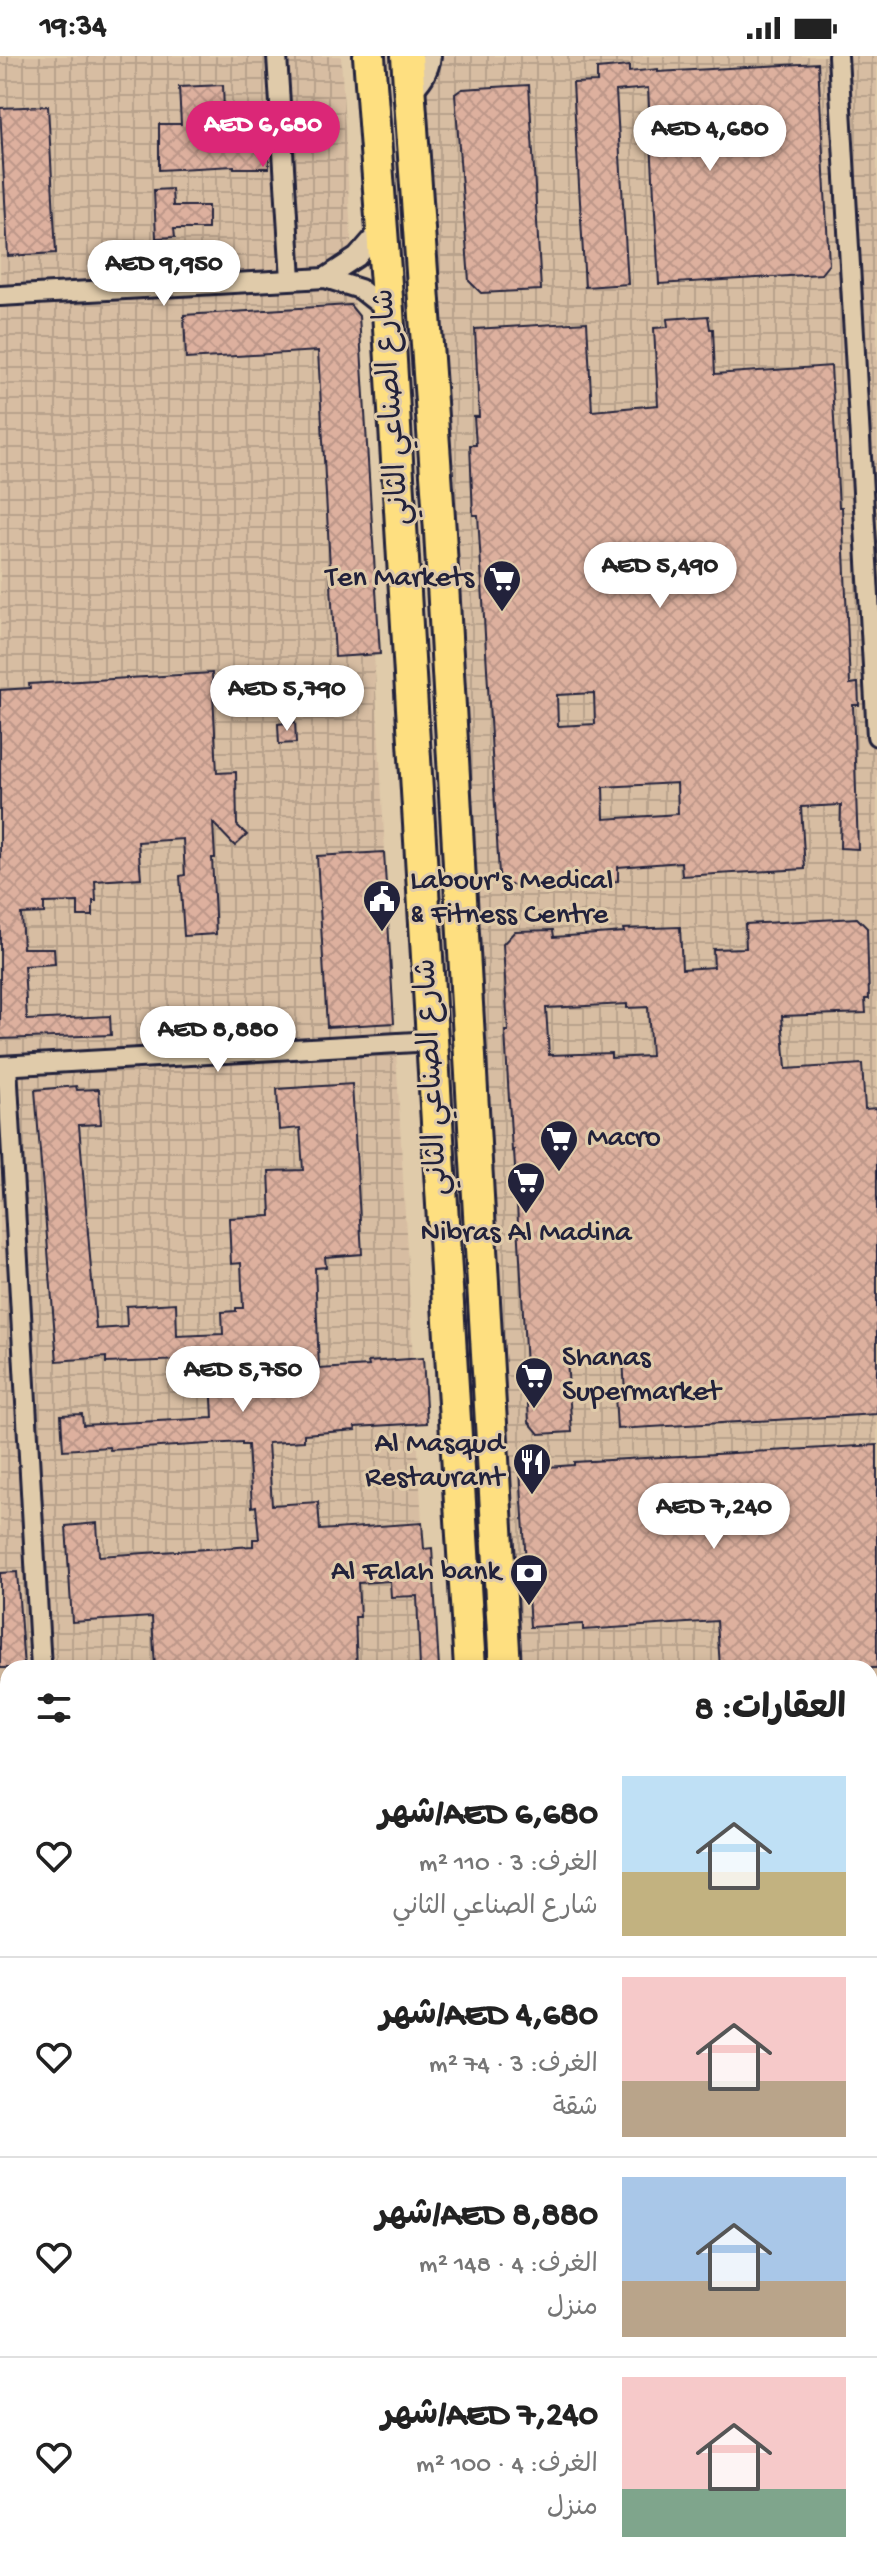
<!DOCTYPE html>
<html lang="ar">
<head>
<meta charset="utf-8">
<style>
	body { margin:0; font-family:"Gochi Hand","Playpen Sans Arabic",sans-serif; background:#f2f2f2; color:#222; direction:rtl; height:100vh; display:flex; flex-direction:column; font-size:30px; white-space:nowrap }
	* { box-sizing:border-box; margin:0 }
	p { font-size:26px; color:#767676 }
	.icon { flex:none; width:44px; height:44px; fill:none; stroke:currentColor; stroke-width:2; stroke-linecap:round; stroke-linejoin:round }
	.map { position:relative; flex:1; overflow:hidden; direction:ltr }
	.panel { position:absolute; left:0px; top:1604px; width:878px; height:912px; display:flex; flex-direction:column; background:#fff; border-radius:24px 24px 0 0; box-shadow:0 4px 12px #0003; direction:rtl }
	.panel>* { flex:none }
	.price { position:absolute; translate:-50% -68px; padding:0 18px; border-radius:28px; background:#fff; color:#222; font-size:26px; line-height:52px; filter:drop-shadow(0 2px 4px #0008) }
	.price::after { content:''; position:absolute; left:50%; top:48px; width:24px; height:18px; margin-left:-12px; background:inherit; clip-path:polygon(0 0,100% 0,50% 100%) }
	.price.on { background:#db2777; color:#fff }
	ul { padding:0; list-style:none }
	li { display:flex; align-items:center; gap:24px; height:200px; padding:0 32px }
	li+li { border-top:2px solid #e0e0e0 }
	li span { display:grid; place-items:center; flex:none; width:224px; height:160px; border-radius:0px; color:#555 }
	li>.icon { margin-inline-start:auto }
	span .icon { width:96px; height:96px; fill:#fffc; stroke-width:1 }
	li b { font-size:34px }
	h2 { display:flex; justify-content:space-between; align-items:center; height:96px; padding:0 32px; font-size:34px }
	.status { display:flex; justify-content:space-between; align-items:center; height:56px; padding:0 40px; background:#fff; direction:ltr }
	.status svg { height:22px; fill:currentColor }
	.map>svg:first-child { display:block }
	.industrial { fill:url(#industrial-grid) }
	.building { fill:url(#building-cross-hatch); stroke:#22223b; stroke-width:2; fill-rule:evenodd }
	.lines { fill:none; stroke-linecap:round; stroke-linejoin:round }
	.street-casing { stroke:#22223b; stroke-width:24 }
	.primary-casing { stroke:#22223b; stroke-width:36 }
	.street { stroke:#e0cbaa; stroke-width:18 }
	.primary { stroke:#fedf80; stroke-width:30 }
	.labels { text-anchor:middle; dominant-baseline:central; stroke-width:6; stroke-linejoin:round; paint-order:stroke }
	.street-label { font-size:30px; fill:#22223b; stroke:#e0cbaa }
	.poi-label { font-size:30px; fill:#22223b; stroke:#e0cbaa; text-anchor:end }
</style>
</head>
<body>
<div class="status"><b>19:34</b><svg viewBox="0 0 49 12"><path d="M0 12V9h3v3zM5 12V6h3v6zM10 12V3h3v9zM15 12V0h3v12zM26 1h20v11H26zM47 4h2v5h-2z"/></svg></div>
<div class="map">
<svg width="877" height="2516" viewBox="0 0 877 2516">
	<defs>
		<pattern id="industrial-grid" width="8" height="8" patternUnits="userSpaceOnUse" patternTransform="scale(2)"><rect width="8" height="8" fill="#d7bda2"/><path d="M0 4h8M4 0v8" fill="none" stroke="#b8a28c"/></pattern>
		<pattern id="building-cross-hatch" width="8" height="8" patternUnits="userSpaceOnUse" patternTransform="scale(2)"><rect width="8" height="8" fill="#ddb09e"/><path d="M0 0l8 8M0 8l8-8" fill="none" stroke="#bd9789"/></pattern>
	</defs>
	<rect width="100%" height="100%" fill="#e0cbaa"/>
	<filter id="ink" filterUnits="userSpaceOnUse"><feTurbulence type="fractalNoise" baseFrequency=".0125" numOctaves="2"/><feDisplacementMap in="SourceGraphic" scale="16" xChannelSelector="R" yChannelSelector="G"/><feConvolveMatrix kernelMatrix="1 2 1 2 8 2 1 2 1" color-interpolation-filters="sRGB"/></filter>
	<g filter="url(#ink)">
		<g class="industrial">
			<path d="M0,0H341L430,1612H8V2290L0,2289Z"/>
			<path d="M415,0H877V2382H870V1612H517Z"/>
			<path d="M0,2384L8,2385V2508H388L394,2516H0Z"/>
			<path d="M870,2461L877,2462V2516H702L713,2508H870Z"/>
		</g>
		<g class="building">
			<path d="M818,7L829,208L821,218L659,228L648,32L616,35L628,228L585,231L573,27L597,26V13L629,10V16L658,13V16Z"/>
			<path d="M223,29L225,82L269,81V112H234V110L159,114V68H181L179,31Z"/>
			<path d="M529,29L541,234L481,237L469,225L455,38L462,33Z"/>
			<path d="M48,50L56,197L8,200L0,52Z"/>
			<path d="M172,133L173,150H208V173H174L175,181L156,182L154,134Z"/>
			<path d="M350,249L359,260L380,598L335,601L318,295L186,303L184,259Z"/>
			<path d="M708,260L710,273H713L715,318L831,310L839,451H842L850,628L858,627L859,649H853L858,793L840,792L841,749L801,751L805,813L682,820L681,806L618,811V825L508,829L499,818L478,459H473L470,389H476L474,361H479L475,273L587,266L592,355L658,349L654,272L668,271L667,263ZM594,637L595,668L558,670L557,639ZM677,727L678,758L604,763L603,731Z"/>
			<path d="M212,617L217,717L236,716L237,769L247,779L235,790L213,767L215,802H212L216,878L184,880L180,820L185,819L183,783L138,786L141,822L95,825L96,845H93V860H78V846L44,847V857L21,858L23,892H54L55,908L24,910L27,964L110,960L111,979L0,983V634L30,632L29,628Z"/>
			<path d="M295,666L296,687L279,688L278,668Z"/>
			<path d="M384,796L394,967L327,971L317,800Z"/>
			<path d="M857,862L867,872L869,943H865L866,957L782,960L786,1013L862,1008L865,1053L877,1052V1358L617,1373L615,1339L625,1338L623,1301L567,1304L572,1376L539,1378L529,1366L514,1094L512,1095L505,975H508L503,888L515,875L553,874L554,881L624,876L623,873L680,871L682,913L714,911L713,893L746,892L745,868ZM627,948V952L648,951L651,1000L611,1002V997L549,999L546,952Z"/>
			<path d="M352,1028L362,1198L325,1201L326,1211L315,1212L319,1313L369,1310L368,1306L423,1302L427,1367L355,1371L356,1374L304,1378V1385L268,1387L272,1449L318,1446L320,1474L422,1467L424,1493L432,1492L439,1612H420L417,1540L391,1541L390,1525L358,1527L360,1561H355L357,1612H155L152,1561L72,1566L66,1470L97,1467L99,1500L253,1490V1483H259L256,1450L252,1451L248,1389H242V1386L110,1394L109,1391L63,1394L61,1359L82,1358L83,1369L213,1362L210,1303L106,1307V1301L57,1305L35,1034L76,1030L77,1034L99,1033L101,1068L79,1069L96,1273L127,1271L126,1250L176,1247L177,1280L223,1278L222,1256L236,1255V1252H243L241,1207L231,1208L229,1162L271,1160L269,1115L303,1114L300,1072L279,1074L277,1033Z"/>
			<path d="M877,1389V1612H720L717,1565L583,1574V1568L530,1571L520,1413L574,1409V1406Z"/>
			<path d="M17,1516L24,1612H0V1517Z"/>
		</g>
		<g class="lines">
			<defs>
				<g id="street">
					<path d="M277,0L291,223"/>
					<path d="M838,0L877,680"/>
					<path d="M409,38C421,27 429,16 431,0"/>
					<path d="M325,222L357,201L382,172"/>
					<path d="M0,240L325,222L360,233L388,255"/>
					<path d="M0,1010L433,985"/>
					<path d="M7,1010L41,1612"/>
					<path d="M0,1878L8,1869"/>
					<path d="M870,1977H877"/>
				</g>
				<g id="primary">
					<path d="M369,0L388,255L470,1612"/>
					<path d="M407,0L440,476L505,1612"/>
					<path d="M0,2335L8,2336"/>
					<path d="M0,2371L8,2372"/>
					<path d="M870,2403L877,2404"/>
					<path d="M870,2438H877"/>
					<path d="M417,2508L423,2516"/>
					<path d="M498,2516L499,2508"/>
					<path d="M533,2516V2508"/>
					<path d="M638,2516L647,2508"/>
				</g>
			</defs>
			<use href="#street" class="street-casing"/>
			<use href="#primary" class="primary-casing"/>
			<use href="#street" class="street"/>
			<use href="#primary" class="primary"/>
		</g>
	</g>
	<defs>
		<symbol id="supermarket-pin" viewBox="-11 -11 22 30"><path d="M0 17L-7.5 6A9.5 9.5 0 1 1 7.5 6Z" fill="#22223b" stroke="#e0cbaa"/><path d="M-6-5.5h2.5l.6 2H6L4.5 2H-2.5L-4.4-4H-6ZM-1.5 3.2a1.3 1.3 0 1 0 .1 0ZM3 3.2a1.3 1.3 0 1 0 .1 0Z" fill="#fff"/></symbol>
		<symbol id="civic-pin" viewBox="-11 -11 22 30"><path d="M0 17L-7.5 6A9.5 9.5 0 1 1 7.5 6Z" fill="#22223b" stroke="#e0cbaa"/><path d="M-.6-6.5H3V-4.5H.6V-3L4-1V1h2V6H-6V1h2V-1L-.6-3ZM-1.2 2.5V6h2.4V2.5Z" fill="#fff"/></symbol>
		<symbol id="restaurant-pin" viewBox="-11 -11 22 30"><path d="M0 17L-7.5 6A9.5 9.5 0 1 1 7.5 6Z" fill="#22223b" stroke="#e0cbaa"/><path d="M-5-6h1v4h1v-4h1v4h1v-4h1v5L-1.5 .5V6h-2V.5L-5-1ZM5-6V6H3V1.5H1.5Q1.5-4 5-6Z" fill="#fff"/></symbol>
		<symbol id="bank-pin" viewBox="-11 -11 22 30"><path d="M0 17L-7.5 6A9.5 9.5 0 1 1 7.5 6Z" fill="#22223b" stroke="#e0cbaa"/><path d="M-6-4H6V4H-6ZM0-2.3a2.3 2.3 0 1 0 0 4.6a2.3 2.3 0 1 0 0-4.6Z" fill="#fff"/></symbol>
	</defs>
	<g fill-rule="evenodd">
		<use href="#supermarket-pin" x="480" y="501" width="44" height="60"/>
		<use href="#civic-pin" x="360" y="821" width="44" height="60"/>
		<use href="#supermarket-pin" x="537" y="1061" width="44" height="60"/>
		<use href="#supermarket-pin" x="504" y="1103" width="44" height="60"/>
		<use href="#supermarket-pin" x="512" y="1298" width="44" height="60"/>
		<use href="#restaurant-pin" x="510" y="1384" width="44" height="60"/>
		<use href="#bank-pin" x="507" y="1495" width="44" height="60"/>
	</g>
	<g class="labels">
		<g class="street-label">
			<text transform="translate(394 351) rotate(-94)">شارع الصناعي الثاني</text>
			<text transform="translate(434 1021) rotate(-93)">شارع الصناعي الثاني</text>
		</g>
		<g class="poi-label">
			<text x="474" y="523">Ten Markets</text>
			<text x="410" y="826" text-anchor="start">Labour's Medical<tspan x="410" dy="34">&amp; Fitness Centre</tspan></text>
			<text x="587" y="1083" text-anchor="start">Macro</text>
			<text x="526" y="1178" text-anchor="middle">Nibras Al Madina</text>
			<text x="562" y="1303" text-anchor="start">Shanas<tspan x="562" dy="34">Supermarket</tspan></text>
			<text x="504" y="1389">Al Masqud<tspan x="504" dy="34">Restaurant</tspan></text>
			<text x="501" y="1517">Al Falah bank</text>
		</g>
	</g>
</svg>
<b class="price on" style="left:263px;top:113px">AED 6,680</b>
<b class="price" style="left:710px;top:117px">AED 4,680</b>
<b class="price" style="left:164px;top:252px">AED 9,950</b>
<b class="price" style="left:660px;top:554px">AED 5,490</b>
<b class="price" style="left:287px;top:677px">AED 5,790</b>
<b class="price" style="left:218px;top:1018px">AED 8,880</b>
<b class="price" style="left:243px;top:1358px">AED 5,750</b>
<b class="price" style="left:714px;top:1495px">AED 7,240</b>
<section class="panel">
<h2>العقارات: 8<svg class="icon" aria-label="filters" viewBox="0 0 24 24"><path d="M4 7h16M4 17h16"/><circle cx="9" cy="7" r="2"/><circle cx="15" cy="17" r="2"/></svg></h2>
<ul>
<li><span style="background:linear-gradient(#bfe0f5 60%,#c2b280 0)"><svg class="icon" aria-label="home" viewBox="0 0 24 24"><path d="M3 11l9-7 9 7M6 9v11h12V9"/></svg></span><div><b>AED 6,680/شهر</b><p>الغرف: 3 · 110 m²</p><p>شارع الصناعي الثاني</p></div><svg class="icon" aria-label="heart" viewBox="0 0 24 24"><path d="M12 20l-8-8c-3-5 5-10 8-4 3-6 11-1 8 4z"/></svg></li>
<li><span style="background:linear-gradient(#f6c9c9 65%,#b9a48a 0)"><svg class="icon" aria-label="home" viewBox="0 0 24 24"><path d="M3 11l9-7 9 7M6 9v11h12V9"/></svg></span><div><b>AED 4,680/شهر</b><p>الغرف: 3 · 74 m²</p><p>شقة</p></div><svg class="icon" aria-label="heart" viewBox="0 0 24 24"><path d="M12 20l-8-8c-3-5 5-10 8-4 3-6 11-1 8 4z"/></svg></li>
<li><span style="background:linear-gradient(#a9c7e8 65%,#b9a48a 0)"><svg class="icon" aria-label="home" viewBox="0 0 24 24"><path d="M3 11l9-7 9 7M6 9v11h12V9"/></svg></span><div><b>AED 8,880/شهر</b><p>الغرف: 4 · 148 m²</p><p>منزل</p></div><svg class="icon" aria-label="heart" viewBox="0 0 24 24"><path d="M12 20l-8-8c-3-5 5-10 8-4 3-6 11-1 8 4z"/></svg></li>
<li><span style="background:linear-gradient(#f6c9c9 70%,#7fa58c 0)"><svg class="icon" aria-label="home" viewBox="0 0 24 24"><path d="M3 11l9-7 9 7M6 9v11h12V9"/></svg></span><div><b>AED 7,240/شهر</b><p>الغرف: 4 · 100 m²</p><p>منزل</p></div><svg class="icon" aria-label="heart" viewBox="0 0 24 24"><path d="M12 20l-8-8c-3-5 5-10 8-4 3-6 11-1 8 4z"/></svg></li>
</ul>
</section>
</div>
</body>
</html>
